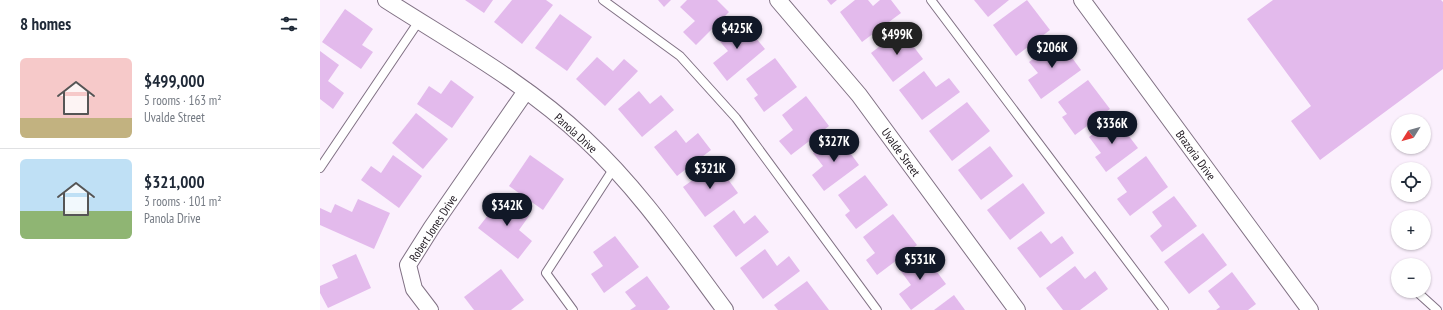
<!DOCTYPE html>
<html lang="en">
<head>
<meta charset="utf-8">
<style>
	body { margin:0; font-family:"PT Sans Narrow",sans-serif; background:#f2f2f3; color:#1f2937; height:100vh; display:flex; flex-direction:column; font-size:15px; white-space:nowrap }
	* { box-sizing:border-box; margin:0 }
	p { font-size:13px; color:#747a83 }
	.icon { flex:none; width:22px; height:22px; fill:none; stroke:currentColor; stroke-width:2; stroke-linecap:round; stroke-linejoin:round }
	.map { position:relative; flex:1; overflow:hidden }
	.drawer { display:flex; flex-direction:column; background:#fff; width:320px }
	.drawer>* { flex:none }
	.needle { width:26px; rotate:233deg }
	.fabs { position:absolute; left:1071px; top:114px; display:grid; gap:8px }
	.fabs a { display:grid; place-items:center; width:40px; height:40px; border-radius:50%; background:#fff; box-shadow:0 1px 3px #0004; font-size:20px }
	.price { position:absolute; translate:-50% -34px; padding:0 9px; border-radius:14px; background:#111827; color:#fff; font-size:13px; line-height:26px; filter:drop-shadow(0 1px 2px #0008) }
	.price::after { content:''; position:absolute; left:50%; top:24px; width:12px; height:9px; margin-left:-6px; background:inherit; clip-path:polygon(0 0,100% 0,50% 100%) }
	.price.selected { background:#222; color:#fff }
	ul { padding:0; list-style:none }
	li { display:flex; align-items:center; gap:12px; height:100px; padding:0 20px }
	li+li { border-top:1px solid #e0e1e3 }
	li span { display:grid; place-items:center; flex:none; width:112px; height:80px; border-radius:6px; color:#555 }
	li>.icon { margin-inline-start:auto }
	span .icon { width:48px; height:48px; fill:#fffc; stroke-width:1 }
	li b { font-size:17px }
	h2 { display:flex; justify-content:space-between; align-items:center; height:48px; padding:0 20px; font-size:17px }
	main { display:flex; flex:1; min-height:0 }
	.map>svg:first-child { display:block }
	.building { fill:#e3baec }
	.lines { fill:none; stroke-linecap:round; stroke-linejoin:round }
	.service-casing { stroke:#807184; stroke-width:10 }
	.minor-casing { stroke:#807184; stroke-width:18 }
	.service { stroke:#fff; stroke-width:8 }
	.minor { stroke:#fff; stroke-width:16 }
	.labels { text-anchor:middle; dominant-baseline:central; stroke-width:3; stroke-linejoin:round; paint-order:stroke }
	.street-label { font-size:12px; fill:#1d161e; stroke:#fff }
</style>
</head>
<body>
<main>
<section class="drawer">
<h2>8 homes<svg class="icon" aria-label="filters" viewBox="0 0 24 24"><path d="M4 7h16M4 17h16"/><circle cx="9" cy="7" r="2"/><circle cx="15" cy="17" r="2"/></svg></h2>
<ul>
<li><span style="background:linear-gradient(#f6c9c9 75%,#c2b280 0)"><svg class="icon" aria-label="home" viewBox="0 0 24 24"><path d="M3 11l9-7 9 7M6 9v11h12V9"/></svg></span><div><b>$499,000</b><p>5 rooms · 163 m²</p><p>Uvalde Street</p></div></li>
<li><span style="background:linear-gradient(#bfe0f5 65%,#8fb573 0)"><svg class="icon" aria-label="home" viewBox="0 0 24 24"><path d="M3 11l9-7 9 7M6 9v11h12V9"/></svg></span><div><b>$321,000</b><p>3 rooms · 101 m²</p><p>Panola Drive</p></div></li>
</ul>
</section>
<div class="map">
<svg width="1123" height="310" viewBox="0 0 1123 310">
	<rect width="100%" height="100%" fill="#fbf0fd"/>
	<g class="building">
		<path d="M145,0H173L164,13Z"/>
		<path d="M192,0H226L233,5L202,44L174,22Z"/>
		<path d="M338,0H351L344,7Z"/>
		<path d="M367,0H397L409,12L376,45L363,32L375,21L360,7Z"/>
		<path d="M507,0H517L511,5Z"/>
		<path d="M535,0H548L553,6L560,0H571L581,13L542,42L520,12Z"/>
		<path d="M654,0H689L668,17Z"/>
		<path d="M707,0L730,30L696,56L673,25Z"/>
		<path d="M953,0H1121L1123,2V69L1000,160L971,121L991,106L927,19Z"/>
		<path d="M25,9L53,29L42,45L53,52L41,69L2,42Z"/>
		<path d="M240,14L272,37L247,71L215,48Z"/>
		<path d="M420,19L445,49L407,81L393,63L408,51L397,38Z"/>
		<path d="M581,30L603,59L573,82L551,53Z"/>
		<path d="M739,40L761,70L721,99L708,80L718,73L709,62Z"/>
		<path d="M0,51L19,65L8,81L24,93L13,109L0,99Z"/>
		<path d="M277,57L293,71L304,59L318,71L285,106L256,79Z"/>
		<path d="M455,58L477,87L444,112L434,98L438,95L426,79Z"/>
		<path d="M604,71L616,87L629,78L640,92L602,120L579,90Z"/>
		<path d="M131,80L154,97L132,128L97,104L109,86L121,94Z"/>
		<path d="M768,80L790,109L755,135L742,117L747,114L738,102Z"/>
		<path d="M319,91L330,104L341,95L354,110L322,137L298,109Z"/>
		<path d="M486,96L509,126L471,155L459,141L473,130L462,115Z"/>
		<path d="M647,102L670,131L632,161L609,131Z"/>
		<path d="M96,113L128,139L103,169L72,143Z"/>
		<path d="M795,118L818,148L786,172L775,157L781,153L769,137Z"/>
		<path d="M356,130L366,143L378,133L391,150L357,176L334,147Z"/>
		<path d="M517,135L539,165L504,191L492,175L503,166L493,153Z"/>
		<path d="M670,146L693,176L661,200L638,170Z"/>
		<path d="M73,155L102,176L79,208L41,180L51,166L61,173Z"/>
		<path d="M210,155L244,179L223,210L189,186Z"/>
		<path d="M826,156L848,187L810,216L797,199L807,192L797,178Z"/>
		<path d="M396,163L418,193L385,217L363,187Z"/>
		<path d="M545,175L568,205L536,229L525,215L530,211L518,195Z"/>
		<path d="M703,183L725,213L690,240L667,210Z"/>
		<path d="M183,196L209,216L199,230L212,241L198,259L158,228Z"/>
		<path d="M854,196L877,226L842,252L830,236L842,226L832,212Z"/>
		<path d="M38,199L70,213L54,249L0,225V208L11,213L15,204L32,212Z"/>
		<path d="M414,210L424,224L435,215L449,232L416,257L393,226Z"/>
		<path d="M573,214L597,245L557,275L546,260L555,253L543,237Z"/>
		<path d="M721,231L731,244L742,236L754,253L720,278L697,248Z"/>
		<path d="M883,233L907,265L869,294L844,262Z"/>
		<path d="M295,236L319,267L284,293L271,274L283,266L273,252Z"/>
		<path d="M445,249L457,266L469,256L480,271L443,299L420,268Z"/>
		<path d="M603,253L626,284L591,310L579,294L591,285L580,270Z"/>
		<path d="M36,254L51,288L8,308L0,293V286L18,278L12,265Z"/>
		<path d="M755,266L765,279L775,271L788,289L760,310H743L726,288Z"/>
		<path d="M181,269L204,300L191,310H154L144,297Z"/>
		<path d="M912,272L936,304L928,310H896L900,307L888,291Z"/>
		<path d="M327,276L350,307L347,310H310L316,306L305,292Z"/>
		<path d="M487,281L509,310H458L454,305Z"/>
		<path d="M634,295L645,310H614Z"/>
	</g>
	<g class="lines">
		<defs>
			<g id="service">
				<path d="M283,0L360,56L416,118L557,310"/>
				<path d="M611,0L844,310"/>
				<path d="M0,168L99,21"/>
				<path d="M1096,291L1117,310"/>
				<path d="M253,310L226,273L294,168"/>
			</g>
			<g id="minor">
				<path d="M66,0C133,43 206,83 265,139C319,189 361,251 405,310"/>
				<path d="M458,0L539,95L697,310"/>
				<path d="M762,0L990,310"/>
				<path d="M110,310L94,289L88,265L112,227L206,91"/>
			</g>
		</defs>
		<use href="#service" class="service-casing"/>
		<use href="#minor" class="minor-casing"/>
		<use href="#service" class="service"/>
		<use href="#minor" class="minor"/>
	</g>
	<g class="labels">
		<g class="street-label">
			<text transform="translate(256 133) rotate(42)">Panola Drive</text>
			<text transform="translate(581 152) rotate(54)">Uvalde Street</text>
			<text transform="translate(876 155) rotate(54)">Brazoria Drive</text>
			<text transform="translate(113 228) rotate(-57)">Robert Jones Drive</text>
		</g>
	</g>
</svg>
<div class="fabs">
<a><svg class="needle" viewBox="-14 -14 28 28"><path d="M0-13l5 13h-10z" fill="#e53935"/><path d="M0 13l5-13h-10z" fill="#747a83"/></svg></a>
<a><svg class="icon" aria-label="locate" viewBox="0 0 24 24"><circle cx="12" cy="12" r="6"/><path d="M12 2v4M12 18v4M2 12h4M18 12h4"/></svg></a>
<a>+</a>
<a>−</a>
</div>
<b class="price" style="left:417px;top:50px">$425K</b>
<b class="price selected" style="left:577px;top:56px">$499K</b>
<b class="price" style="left:732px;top:69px">$206K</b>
<b class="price" style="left:792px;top:145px">$336K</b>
<b class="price" style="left:514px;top:163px">$327K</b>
<b class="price" style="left:390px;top:190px">$321K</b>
<b class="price" style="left:187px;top:227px">$342K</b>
<b class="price" style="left:600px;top:281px">$531K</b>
</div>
</main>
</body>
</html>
